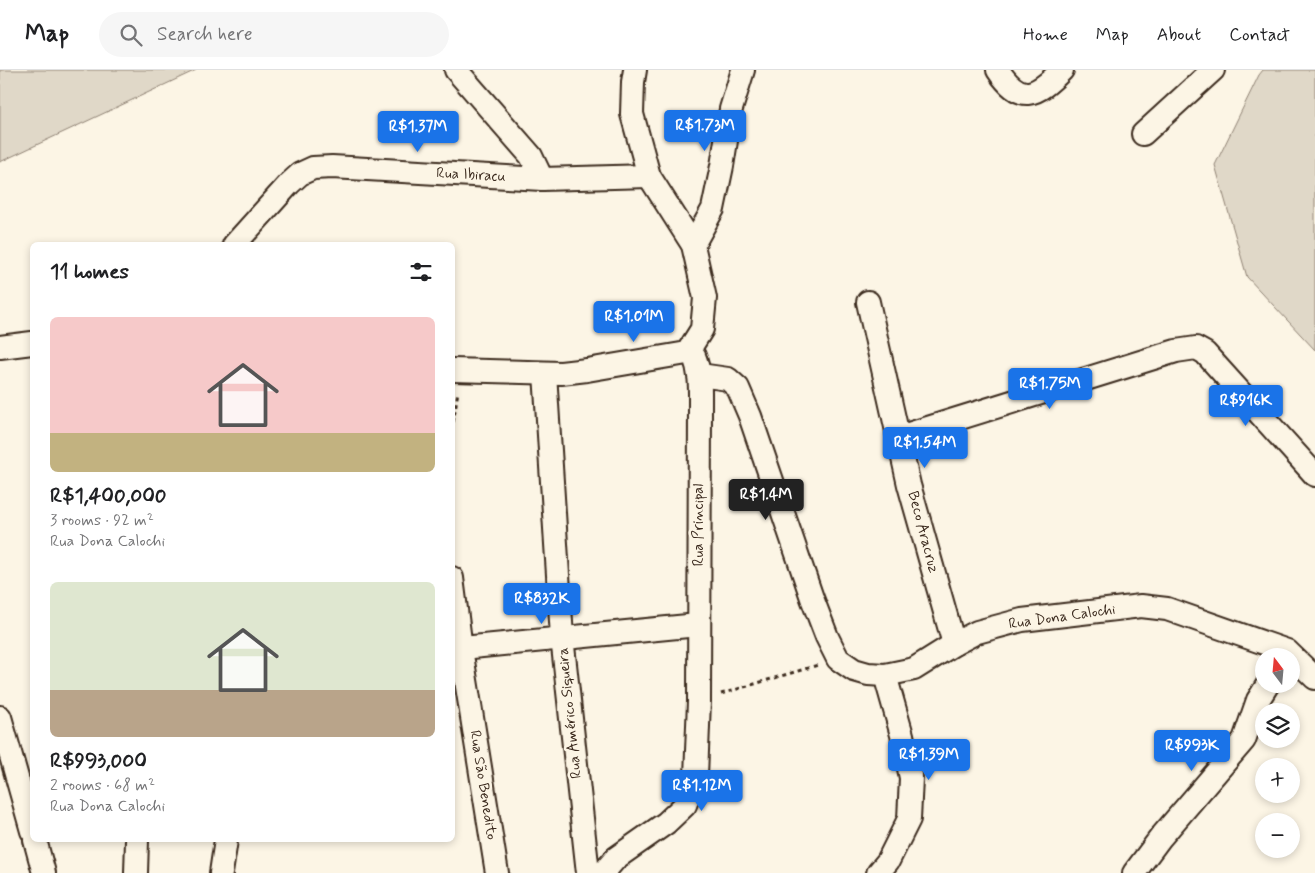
<!DOCTYPE html>
<html lang="en">
<head>
<meta charset="utf-8">
<style>
	body { margin:0; font-family:Mynerve,sans-serif; background:#f6f6f6; color:#202124; height:100vh; display:flex; flex-direction:column; font-size:19px; white-space:nowrap }
	* { box-sizing:border-box; margin:0 }
	p { font-size:16px; color:#757577 }
	.icon { flex:none; width:28px; height:28px; fill:none; stroke:currentColor; stroke-width:2; stroke-linecap:round; stroke-linejoin:round }
	.map { position:relative; flex:1; overflow:hidden }
	.panel { position:absolute; left:30px; top:172px; width:425px; height:600px; display:flex; flex-direction:column; background:#fff; border-radius:8px; box-shadow:0 2px 8px #0003 }
	.panel>* { flex:none }
	.needle { width:32px; rotate:344deg }
	.tools { position:absolute; left:1255px; top:578px; display:grid; gap:10px }
	.tools a { display:grid; place-items:center; width:45px; height:45px; border-radius:50%; background:#fff; box-shadow:0 2px 8px #0003; font-size:25px }
	.price { position:absolute; translate:-50% -42px; padding:0 11px; border-radius:5px; background:#1a73e8; color:#fff; font-size:16px; line-height:32px; filter:drop-shadow(0 1px 2px #0008) }
	.price::after { content:''; position:absolute; left:50%; top:30px; width:15px; height:11px; margin-left:-8px; background:inherit; clip-path:polygon(0 0,100% 0,50% 100%) }
	.price.selected { background:#222; color:#fff }
	ul { padding:0; list-style:none }
	li { display:grid; align-content:center; gap:10px; height:265px; padding:0 20px }
	li span { display:grid; place-items:center; height:155px; border-radius:8px; color:#555 }
	li>.icon { margin-inline-start:auto }
	span .icon { width:90px; height:90px; fill:#fffc; stroke-width:1 }
	li b { font-size:21px }
	h2 { display:flex; justify-content:space-between; align-items:center; height:60px; padding:0 20px; font-size:21px }
	header { display:flex; align-items:center; gap:30px; box-sizing:border-box; height:70px; padding:0 25px; background:#fff; border-bottom:1px solid #e0e0e0 }
	header strong { font-size:24px }
	nav { display:flex; gap:28px; margin-inline-start:auto; font-size:18px }
	.search { width:350px; height:45px; background:#f6f6f6; display:flex; align-items:center; gap:12px; box-sizing:border-box; padding:0 18px; border-radius:28px; color:#757577; font-size:19px }
	.map>svg:first-child { display:block }
	.green { fill:#e0d8c8; stroke:#8e8173 }
	.lines { fill:none; stroke-linecap:round; stroke-linejoin:round }
	.minor-casing { stroke:#3b2a1e; stroke-width:26 }
	.path { stroke:#3b2a1e; stroke-width:3; stroke-dasharray:4 4; stroke-linecap:butt }
	.minor { stroke:#fcf5e5; stroke-width:22 }
	.labels { text-anchor:middle; dominant-baseline:central; stroke-width:5; stroke-linejoin:round; paint-order:stroke }
	.street-label { font-size:15px; fill:#3b2a1e; stroke:#fcf5e5 }
</style>
</head>
<body>
<header>
<strong>Map</strong>
<div class="search"><svg class="icon" aria-label="search" viewBox="0 0 24 24"><circle cx="10" cy="10" r="6"/><path d="M15 15l6 6"/></svg>Search here</div>
<nav><a>Home</a><a>Map</a><a>About</a><a>Contact</a></nav>
</header>
<div class="map">
<svg width="1315" height="803" viewBox="0 0 1315 803">
	<rect width="100%" height="100%" fill="#fcf5e5"/>
	<filter id="ink" filterUnits="userSpaceOnUse"><feTurbulence type="fractalNoise" baseFrequency=".02" numOctaves="2"/><feDisplacementMap in="SourceGraphic" scale="10" xChannelSelector="R" yChannelSelector="G"/><feConvolveMatrix kernelMatrix="1 2 1 2 8 2 1 2 1" color-interpolation-filters="sRGB"/></filter>
	<g filter="url(#ink)">
		<g class="green">
			<path d="M0,0H196L0,92Z"/>
			<path d="M1263,0H1315V280L1247,207L1215,95L1259,5Z"/>
		</g>
		<g class="lines">
			<defs>
				<g id="minor">
					<path d="M456,0L524,78L531,86L542,109"/>
					<path d="M635,0L633,12L632,44L649,106L693,175L705,228L702,259L687,283"/>
					<path d="M998,0C1021,35 1036,26 1062,0"/>
					<path d="M1143,64L1213,0"/>
					<path d="M234,175L289,114L300,104L313,98L332,97L542,109L649,106"/>
					<path d="M693,175L713,139L722,96L731,39L743,0"/>
					<path d="M868,232L909,415L954,574"/>
					<path d="M0,277L32,273"/>
					<path d="M452,300L561,303L587,300L687,283"/>
					<path d="M545,303L562,567L588,803"/>
					<path d="M700,305L728,309L738,318L750,346L812,528L827,567L838,589L854,600L868,604L885,605L914,599L954,574L977,562L1022,550L1141,536L1167,539L1287,581L1315,608"/>
					<path d="M899,367L1176,281L1196,278L1205,283L1315,405"/>
					<path d="M452,508L461,579L497,803"/>
					<path d="M452,579L698,555"/>
					<path d="M0,647L32,761"/>
					<path d="M35,770L44,803"/>
					<path d="M136,803L137,770"/>
					<path d="M221,803L226,770"/>
					<path d="M603,803L616,788L666,753L685,735L696,706L699,631L700,337C700,320 701,303 694,286L687,283"/>
					<path d="M878,803L888,791L909,749L911,708L902,665L885,605"/>
					<path d="M1134,803L1161,767L1244,670L1258,630L1268,614"/>
				</g>
			</defs>
			<use href="#minor" class="minor-casing"/>
			<g class="path">
				<path d="M452,360L458,321"/>
				<path d="M721,624L818,595"/>
			</g>
			<use href="#minor" class="minor"/>
		</g>
	</g>
	<g class="labels">
		<g class="street-label">
			<text transform="translate(471 105) rotate(3)">Rua Ibiracu</text>
			<text transform="translate(699 455) rotate(-90)">Rua Principal</text>
			<text transform="translate(923 462) rotate(75)">Beco Aracruz</text>
			<text transform="translate(1062 547) rotate(-8)">Rua Dona Calochi</text>
			<text transform="translate(570 643) rotate(-96)">Rua Américo Siqueira</text>
			<text transform="translate(483 715) rotate(81)">Rua São Benedito</text>
		</g>
	</g>
</svg>
<div class="tools">
<a><svg class="needle" viewBox="-14 -14 28 28"><path d="M0-13l5 13h-10z" fill="#e53935"/><path d="M0 13l5-13h-10z" fill="#757577"/></svg></a>
<a><svg class="icon" aria-label="layers" viewBox="0 0 24 24"><path d="M12 4l9 5-9 5-9-5zM3 14l9 5 9-5"/></svg></a>
<a>+</a>
<a>−</a>
</div>
<b class="price" style="left:705px;top:82px">R$1.73M</b>
<b class="price" style="left:418px;top:83px">R$1.37M</b>
<b class="price" style="left:634px;top:273px">R$1.01M</b>
<b class="price" style="left:1050px;top:340px">R$1.75M</b>
<b class="price" style="left:1246px;top:357px">R$916K</b>
<b class="price" style="left:925px;top:399px">R$1.54M</b>
<b class="price selected" style="left:766px;top:451px">R$1.4M</b>
<b class="price" style="left:542px;top:555px">R$832K</b>
<b class="price" style="left:1192px;top:702px">R$993K</b>
<b class="price" style="left:929px;top:711px">R$1.39M</b>
<b class="price" style="left:702px;top:742px">R$1.12M</b>
<section class="panel">
<h2>11 homes<svg class="icon" aria-label="filters" viewBox="0 0 24 24"><path d="M4 7h16M4 17h16"/><circle cx="9" cy="7" r="2"/><circle cx="15" cy="17" r="2"/></svg></h2>
<ul>
<li><span style="background:linear-gradient(#f6c9c9 75%,#c2b280 0)"><svg class="icon" aria-label="home" viewBox="0 0 24 24"><path d="M3 11l9-7 9 7M6 9v11h12V9"/></svg></span><div><b>R$1,400,000</b><p>3 rooms · 92 m²</p><p>Rua Dona Calochi</p></div></li>
<li><span style="background:linear-gradient(#dfe7d0 70%,#b9a48a 0)"><svg class="icon" aria-label="home" viewBox="0 0 24 24"><path d="M3 11l9-7 9 7M6 9v11h12V9"/></svg></span><div><b>R$993,000</b><p>2 rooms · 68 m²</p><p>Rua Dona Calochi</p></div></li>
</ul>
</section>
</div>
</body>
</html>
